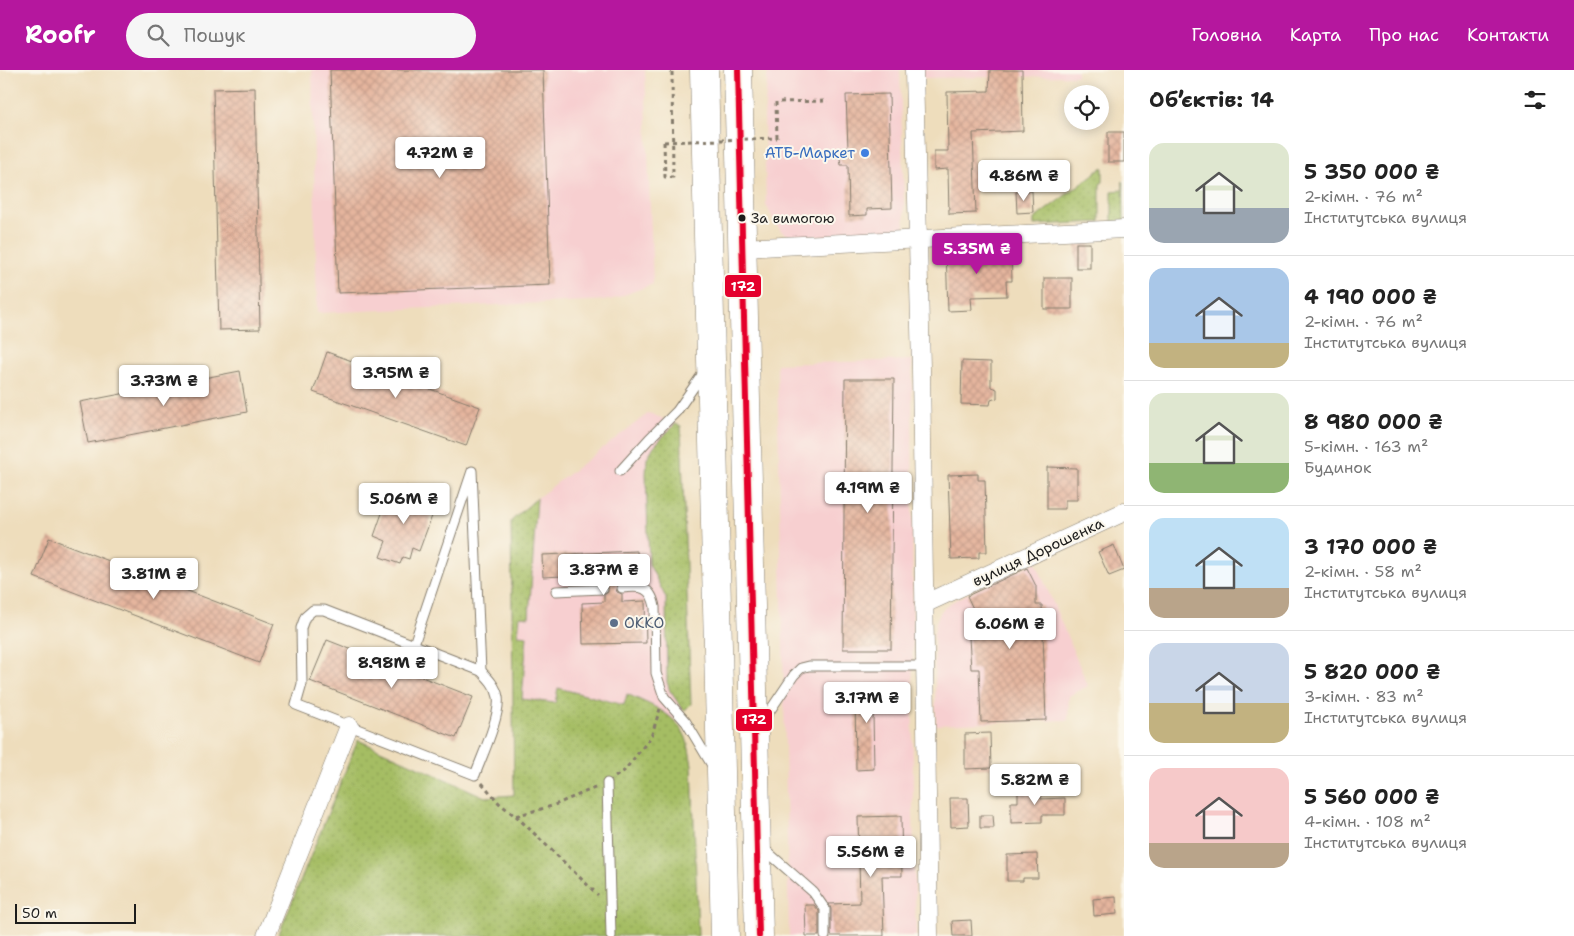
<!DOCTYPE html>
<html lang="uk">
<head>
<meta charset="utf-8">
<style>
	body { margin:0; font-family:"Shantell Sans",sans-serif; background:#f6f6f6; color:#222; height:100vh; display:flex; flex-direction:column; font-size:19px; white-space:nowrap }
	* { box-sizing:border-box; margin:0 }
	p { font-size:16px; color:#767676 }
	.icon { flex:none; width:28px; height:28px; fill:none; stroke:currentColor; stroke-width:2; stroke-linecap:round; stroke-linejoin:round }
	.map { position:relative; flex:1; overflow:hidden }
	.details { display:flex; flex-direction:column; background:#fff; width:450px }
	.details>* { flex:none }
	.controls { position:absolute; left:1064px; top:15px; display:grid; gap:10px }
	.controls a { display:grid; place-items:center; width:45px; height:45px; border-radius:50%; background:#fff; box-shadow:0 2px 12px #0003; font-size:25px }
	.scale { position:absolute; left:15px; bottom:12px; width:121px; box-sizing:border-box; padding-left:5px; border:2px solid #1c1c1c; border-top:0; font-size:14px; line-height:18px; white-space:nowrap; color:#1c1c1c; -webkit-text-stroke:4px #fbf7ec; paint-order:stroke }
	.price { position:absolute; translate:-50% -42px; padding:0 11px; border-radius:5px; background:#fff; color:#222; font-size:16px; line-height:32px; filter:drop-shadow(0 1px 2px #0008) }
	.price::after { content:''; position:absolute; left:50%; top:30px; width:15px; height:11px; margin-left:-8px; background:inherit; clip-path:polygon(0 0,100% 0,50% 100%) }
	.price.current { background:#b5179e; color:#fff }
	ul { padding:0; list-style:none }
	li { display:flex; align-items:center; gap:15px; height:125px; padding:0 25px }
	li+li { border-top:1px solid #e0e0e0 }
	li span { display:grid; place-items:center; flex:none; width:140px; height:100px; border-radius:15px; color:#555 }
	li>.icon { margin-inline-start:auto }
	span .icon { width:60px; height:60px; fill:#fffc; stroke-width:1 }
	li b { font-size:21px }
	h2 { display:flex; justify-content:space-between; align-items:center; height:60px; padding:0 25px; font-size:21px }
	header { display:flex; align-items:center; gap:30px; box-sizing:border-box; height:70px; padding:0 25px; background:#b5179e; color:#fff }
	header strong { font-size:24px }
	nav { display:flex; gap:28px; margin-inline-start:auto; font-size:18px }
	.search { width:350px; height:45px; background:#f6f6f6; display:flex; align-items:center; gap:12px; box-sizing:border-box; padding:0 18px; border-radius:28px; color:#767676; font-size:19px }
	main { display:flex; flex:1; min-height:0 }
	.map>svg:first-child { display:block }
	.built { fill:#f7cfd0 }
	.grass { fill:url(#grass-dots); stroke:#606c40 }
	.building { fill:url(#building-cross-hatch) }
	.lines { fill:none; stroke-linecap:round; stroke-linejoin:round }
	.lane-casing { stroke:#857c6c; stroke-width:11 }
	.street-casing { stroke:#857c6c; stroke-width:19 }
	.highway-casing { stroke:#857c6c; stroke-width:29 }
	.path { stroke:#857c6c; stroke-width:3; stroke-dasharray:4 4; stroke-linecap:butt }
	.lane { stroke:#fff; stroke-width:9 }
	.street { stroke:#fff; stroke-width:18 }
	.highway { stroke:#fff; stroke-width:28 }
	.path-bridge { stroke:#857c6c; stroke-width:3; stroke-dasharray:4 4; stroke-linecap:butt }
	.bus-1-casing { stroke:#fbf7ec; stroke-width:10 }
	.bus-1 { stroke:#e4002b; stroke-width:6 }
	.shop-dot { fill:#3f7fe0; stroke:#fbf7ec; stroke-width:2 }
	.bus-dot { fill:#1c1c1c; stroke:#fbf7ec; stroke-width:2 }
	.service-dot { fill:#5c6f8a; stroke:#fbf7ec; stroke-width:2 }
	.labels { text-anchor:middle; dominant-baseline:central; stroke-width:4; stroke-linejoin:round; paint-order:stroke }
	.bus-label { font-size:14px; fill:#1c1c1c; stroke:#fbf7ec; text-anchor:start }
	.shop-label { font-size:15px; fill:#366cbe; stroke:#fbf7ec; text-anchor:end }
	.street-label { font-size:15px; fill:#1c1c1c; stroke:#fbf7ec }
	.service-label { font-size:15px; fill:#4e5e75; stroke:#fbf7ec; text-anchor:start }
	.line-badge { stroke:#fbf7ec; stroke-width:2 }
	.badge-label { font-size:14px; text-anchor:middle; font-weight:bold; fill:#fff }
</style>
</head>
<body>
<header>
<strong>Roofr</strong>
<div class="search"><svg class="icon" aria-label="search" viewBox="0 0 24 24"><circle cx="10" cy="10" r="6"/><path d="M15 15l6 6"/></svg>Пошук</div>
<nav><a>Головна</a><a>Карта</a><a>Про нас</a><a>Контакти</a></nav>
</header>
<main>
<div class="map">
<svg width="1124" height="866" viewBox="0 0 1124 866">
	<defs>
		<pattern id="grass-dots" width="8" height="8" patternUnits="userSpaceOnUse" patternTransform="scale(1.25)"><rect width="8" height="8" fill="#a5bd63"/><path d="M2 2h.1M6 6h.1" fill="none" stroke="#8da255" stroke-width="1.8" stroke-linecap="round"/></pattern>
		<pattern id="building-cross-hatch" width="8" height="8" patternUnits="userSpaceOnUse" patternTransform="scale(1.25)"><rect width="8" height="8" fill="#e5b59e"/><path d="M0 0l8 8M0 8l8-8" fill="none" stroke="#c49b88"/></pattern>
	</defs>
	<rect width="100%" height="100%" fill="#fbf7ec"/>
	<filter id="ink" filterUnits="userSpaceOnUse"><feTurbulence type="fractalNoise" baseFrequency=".02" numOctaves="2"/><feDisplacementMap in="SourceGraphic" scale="10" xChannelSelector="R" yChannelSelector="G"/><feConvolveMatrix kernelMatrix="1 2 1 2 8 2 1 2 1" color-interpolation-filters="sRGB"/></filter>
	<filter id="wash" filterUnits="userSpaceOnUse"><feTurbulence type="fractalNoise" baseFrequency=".0096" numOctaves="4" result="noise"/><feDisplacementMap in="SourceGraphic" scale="20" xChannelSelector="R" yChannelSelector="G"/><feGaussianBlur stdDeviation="1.12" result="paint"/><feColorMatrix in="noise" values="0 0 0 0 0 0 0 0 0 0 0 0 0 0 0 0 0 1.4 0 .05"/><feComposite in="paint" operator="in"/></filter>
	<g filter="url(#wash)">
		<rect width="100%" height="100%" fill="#eeddbc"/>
		<g class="built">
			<path d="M312,0H645L653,214L611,230L317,243Z"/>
			<path d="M768,0H900L905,165L793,167L781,161L773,149L766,135L764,47Z"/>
			<path d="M922,0H1077V6L922,8Z"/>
			<path d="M912,290L913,740L916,866H789L777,294Z"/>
			<path d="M649,343L681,356L691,634L676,650L651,641L513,640L511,451L537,428Z"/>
			<path d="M1036,492L1088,616L1069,626L1068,650L936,655L934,564L936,552L941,541L950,533L963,526Z"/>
		</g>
		<g class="grass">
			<path d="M1103,97V112L1100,114V152L1034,155V149Z"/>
			<path d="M1123,111L1124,151L1112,152V121L1123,120Z"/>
			<path d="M675,354L681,356L691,634L684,641L670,621L667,612L666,528L649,494L646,404L647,388L654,376Z"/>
			<path d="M537,428L529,547L520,546L518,565L527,566L522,629L555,633L558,618L624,635L627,624C650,635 676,643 686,668C689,676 690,686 692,695L698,866H278L358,670L485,727L514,725L511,451Z"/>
		</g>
		<g id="blocks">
			<g class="building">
				<path d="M330,0H543L550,215L338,223Z"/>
				<path d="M990,0H1022L1023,61L973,63L976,143L949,144L948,99L934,100V81H948L947,22L989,21Z"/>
				<path d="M255,18L260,259L219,260L213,19Z"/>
				<path d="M889,24L892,138L867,139V145L849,146L848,95H841L840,88V79H848L846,25Z"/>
				<rect x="1108" y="62" width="16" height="30"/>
				<path d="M1032,121L1033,142L1017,143L1016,122Z"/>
				<rect x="1076" y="173" width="14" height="25"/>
				<path d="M1011,178L1012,211H1006L1007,226L971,227L972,240L948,241L946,180Z"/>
				<rect x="1044" y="208" width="28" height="31"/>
				<path d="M327,282L480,337L466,376L313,322Z"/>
				<path d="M962,291L991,292V317L997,319V328L991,330L990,335L961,334Z"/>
				<path d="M240,301L247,342L88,373L80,332Z"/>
				<path d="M845,309H894L891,579H843Z"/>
				<path d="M1047,397L1077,398V430H1065V439H1047Z"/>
				<path d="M978,404V410H985L987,482H979V488L951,489L948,405Z"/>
				<path d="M406,416L428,423L425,433L430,435L427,444L432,446L419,481L412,478L409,489L403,487L400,494L380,487L386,471L374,466L388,426L401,431Z"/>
				<path d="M49,468L274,554L259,593L34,507Z"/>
				<path d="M1114,475L1124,500L1109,506L1098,482Z"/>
				<path d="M637,481L638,503L621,504L622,512L617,515L616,519L617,522L622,524V532L645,531L646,573L583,574L582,533L604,532V525L608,522V516L603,513V504L543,507L542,485Z"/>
				<path d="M1027,498L1036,516V535H1042L1046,650L981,652L979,599H971L969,568H978L977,547L967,526Z"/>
				<path d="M327,570L473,627L456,668L310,611Z"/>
				<path d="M885,618V643H873L874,699L856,700L855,619Z"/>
				<path d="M990,663L991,698L965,699V664Z"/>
				<path d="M1041,715V729L1065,728V745H1042V752L1011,753V732H1018V716Z"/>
				<path d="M950,728H968L969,756L951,757Z"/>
				<path d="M980,745H993L994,758H980Z"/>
				<path d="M901,746L902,806H882L884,866H831V839L829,834L860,833L858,747Z"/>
				<path d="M1037,784L1038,808H1023V811H1007V785Z"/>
				<path d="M1116,827L1117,844L1094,846L1093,829Z"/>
				<path d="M805,835H814L819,841V866H806Z"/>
				<path d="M971,850L972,866H953L952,851Z"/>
			</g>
		</g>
	</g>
	<g filter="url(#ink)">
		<use href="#blocks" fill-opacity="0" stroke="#857c6c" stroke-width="1"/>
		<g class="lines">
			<defs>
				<g id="lane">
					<path d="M620,401L649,369L677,341L704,302"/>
					<path d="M622,518C641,516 651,516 655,537L656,603L664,627L686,652L713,697"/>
					<path d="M556,521L603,519"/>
					<path d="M313,540H324L481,601C488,608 496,616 498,627C501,645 482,686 475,705L296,635L302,614L301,558L305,547Z"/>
					<path d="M414,574L472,401L481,601"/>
					<path d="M761,654L794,605L801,598L809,596H925"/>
					<path d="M607,713L611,866"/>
					<path d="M763,778L813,822L825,839V866"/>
				</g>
				<g id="street">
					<path d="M914,0L921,299L929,866"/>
					<path d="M742,178L1124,159"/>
					<path d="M924,534L1124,442"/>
					<path d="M266,866L349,656"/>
				</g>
				<g id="highway">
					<path d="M704,0L725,866"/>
					<path d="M738,0L759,866"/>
				</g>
			</defs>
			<use href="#lane" class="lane-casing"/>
			<use href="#street" class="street-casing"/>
			<use href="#highway" class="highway-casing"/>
			<g class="path">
				<path d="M777,68L776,32L828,31"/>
				<path d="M664,72L665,107H673L672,0"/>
				<path d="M615,707L624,701L651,667L660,639"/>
				<path d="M482,713L499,733L515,746L552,736L597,717"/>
				<path d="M516,746L598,825"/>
			</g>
			<use href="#lane" class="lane"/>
			<use href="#street" class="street"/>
			<use href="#highway" class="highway"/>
			<path class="path-bridge" d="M664,72L777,68"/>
			<defs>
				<path id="bus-1" d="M738,0L759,866"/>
			</defs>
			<use href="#bus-1" class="bus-1-casing"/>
			<use href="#bus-1" class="bus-1"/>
		</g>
	</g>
	<circle class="shop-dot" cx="865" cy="83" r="5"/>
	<circle class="bus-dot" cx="742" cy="148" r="4.5"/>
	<circle class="service-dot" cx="614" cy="553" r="5"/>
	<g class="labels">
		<g class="bus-label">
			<text x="751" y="148">За вимогою</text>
		</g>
		<g class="shop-label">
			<text x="855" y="83">АТБ-Маркет</text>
		</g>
		<g class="street-label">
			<text transform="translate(1038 482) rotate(-25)">вулиця Дорошенка</text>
		</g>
		<g class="service-label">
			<text x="624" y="553">ОККО</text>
		</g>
	</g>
	<g class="line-badge">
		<rect x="724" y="204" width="38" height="24" rx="5" fill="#e4002b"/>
		<rect x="735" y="638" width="38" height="24" rx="5" fill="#e4002b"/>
	</g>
	<g class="badge-label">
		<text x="743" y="221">172</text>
		<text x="754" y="654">172</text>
	</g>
</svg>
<div class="controls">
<a><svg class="icon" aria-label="locate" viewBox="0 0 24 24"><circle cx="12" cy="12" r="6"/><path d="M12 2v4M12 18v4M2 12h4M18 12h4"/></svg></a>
</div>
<div class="scale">50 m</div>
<b class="price" style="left:440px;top:109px">4.72M ₴</b>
<b class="price" style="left:1024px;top:132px">4.86M ₴</b>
<b class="price current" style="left:977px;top:205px">5.35M ₴</b>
<b class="price" style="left:396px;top:329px">3.95M ₴</b>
<b class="price" style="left:164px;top:337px">3.73M ₴</b>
<b class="price" style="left:868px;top:444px">4.19M ₴</b>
<b class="price" style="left:404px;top:455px">5.06M ₴</b>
<b class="price" style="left:604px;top:526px">3.87M ₴</b>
<b class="price" style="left:154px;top:530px">3.81M ₴</b>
<b class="price" style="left:1010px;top:580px">6.06M ₴</b>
<b class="price" style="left:392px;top:619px">8.98M ₴</b>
<b class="price" style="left:867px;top:654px">3.17M ₴</b>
<b class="price" style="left:1035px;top:736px">5.82M ₴</b>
<b class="price" style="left:871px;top:808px">5.56M ₴</b>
</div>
<section class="details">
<h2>Об’єктів: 14<svg class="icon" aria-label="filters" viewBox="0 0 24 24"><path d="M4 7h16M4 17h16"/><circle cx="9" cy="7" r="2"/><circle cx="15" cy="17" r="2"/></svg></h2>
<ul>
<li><span style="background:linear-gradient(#dfe7d0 65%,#9aa5b1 0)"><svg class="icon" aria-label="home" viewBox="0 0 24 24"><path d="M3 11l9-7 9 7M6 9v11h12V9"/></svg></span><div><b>5 350 000 ₴</b><p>2-кімн. · 76 m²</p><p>Інститутська вулиця</p></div></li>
<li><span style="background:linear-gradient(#a9c7e8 75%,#c2b280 0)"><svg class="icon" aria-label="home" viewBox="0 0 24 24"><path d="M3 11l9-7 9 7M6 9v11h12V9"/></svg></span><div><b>4 190 000 ₴</b><p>2-кімн. · 76 m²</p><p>Інститутська вулиця</p></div></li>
<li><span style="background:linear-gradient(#dfe7d0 70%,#8fb573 0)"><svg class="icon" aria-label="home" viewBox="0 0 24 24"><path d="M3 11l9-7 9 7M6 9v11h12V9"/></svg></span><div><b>8 980 000 ₴</b><p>5-кімн. · 163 m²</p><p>Будинок</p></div></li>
<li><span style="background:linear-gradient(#bfe0f5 70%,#b9a48a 0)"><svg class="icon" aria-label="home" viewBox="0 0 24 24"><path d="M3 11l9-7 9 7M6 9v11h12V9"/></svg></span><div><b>3 170 000 ₴</b><p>2-кімн. · 58 m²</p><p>Інститутська вулиця</p></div></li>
<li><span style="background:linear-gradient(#c9d6e8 60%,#c2b280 0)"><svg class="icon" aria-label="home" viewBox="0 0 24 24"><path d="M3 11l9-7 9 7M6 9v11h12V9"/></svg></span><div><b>5 820 000 ₴</b><p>3-кімн. · 83 m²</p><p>Інститутська вулиця</p></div></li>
<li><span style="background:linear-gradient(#f6c9c9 75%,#b9a48a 0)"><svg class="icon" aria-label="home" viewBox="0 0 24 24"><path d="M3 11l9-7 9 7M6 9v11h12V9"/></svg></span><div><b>5 560 000 ₴</b><p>4-кімн. · 108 m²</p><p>Інститутська вулиця</p></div></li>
</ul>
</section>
</main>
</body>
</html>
